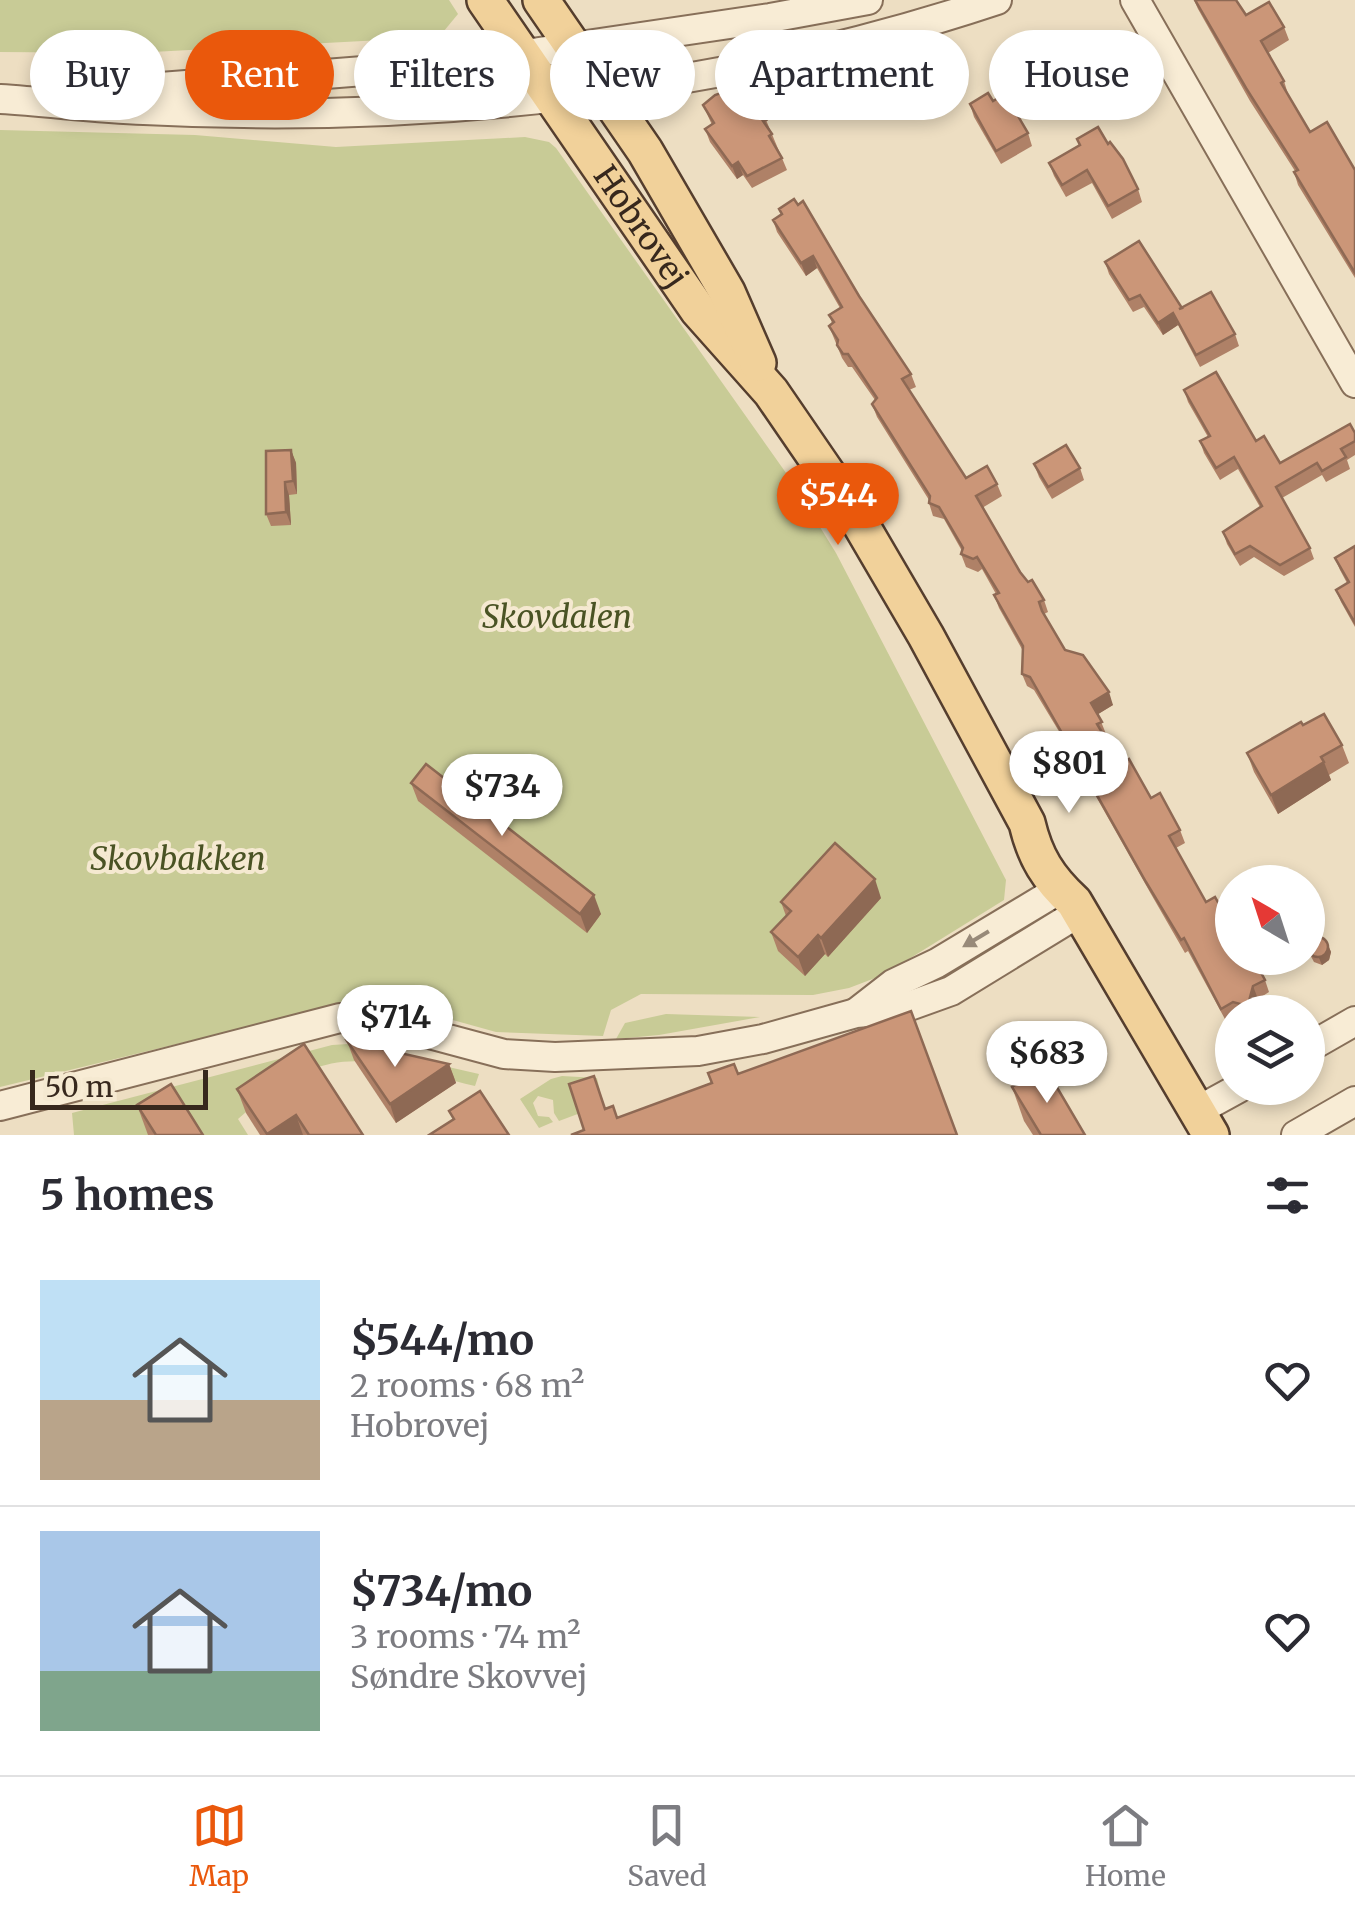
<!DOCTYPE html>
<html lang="en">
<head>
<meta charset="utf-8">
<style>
	body { margin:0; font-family:Merriweather,serif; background:#f7f7f7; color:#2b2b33; height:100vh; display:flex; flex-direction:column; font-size:38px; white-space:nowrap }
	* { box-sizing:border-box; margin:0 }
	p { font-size:32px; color:#7c7c81 }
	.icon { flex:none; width:55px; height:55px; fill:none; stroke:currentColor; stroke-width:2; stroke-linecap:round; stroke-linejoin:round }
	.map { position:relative; height:1135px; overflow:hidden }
	.drawer { display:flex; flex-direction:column; background:#fff; flex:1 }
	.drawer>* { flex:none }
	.hud { position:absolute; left:30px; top:30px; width:1295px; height:90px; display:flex; gap:20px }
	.needle { width:65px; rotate:321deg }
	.fabs { position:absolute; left:1215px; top:865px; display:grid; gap:20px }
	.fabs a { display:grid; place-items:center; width:110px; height:110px; border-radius:50%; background:#fff; box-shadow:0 5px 15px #0003; font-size:50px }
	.scale { position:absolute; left:30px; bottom:25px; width:178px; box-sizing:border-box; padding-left:10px; border:5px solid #37281d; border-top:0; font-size:28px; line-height:35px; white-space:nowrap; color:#37281d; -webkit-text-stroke:8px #f5e9d1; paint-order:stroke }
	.price { position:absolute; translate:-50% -85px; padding:0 22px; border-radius:35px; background:#fff; color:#222; font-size:32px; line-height:65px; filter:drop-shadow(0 2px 5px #0008) }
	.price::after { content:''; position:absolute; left:50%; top:60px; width:30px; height:22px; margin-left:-15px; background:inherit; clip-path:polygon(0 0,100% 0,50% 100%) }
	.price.on { background:#ea580c; color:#fff }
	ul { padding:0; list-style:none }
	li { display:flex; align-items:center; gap:30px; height:250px; padding:0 40px }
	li+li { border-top:2px solid #e1e1e2 }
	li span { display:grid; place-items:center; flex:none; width:280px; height:200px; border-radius:0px; color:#555 }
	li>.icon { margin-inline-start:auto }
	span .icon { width:120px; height:120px; fill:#fffc; stroke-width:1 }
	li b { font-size:42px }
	h2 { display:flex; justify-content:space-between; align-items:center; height:120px; padding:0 40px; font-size:42px }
	.chip { padding:0 35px; border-radius:45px; background:#fff; box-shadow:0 5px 15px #0003; font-size:35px; line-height:90px }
	.chip.on { background:#ea580c; color:#fff }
	.menu { display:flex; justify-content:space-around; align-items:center; height:140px; border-top:2px solid #e1e1e2; background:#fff; font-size:28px; color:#7c7c81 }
	.menu a { display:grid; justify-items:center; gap:5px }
	.menu .on { color:#ea580c }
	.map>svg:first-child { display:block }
	.green { fill:#c8cb96 }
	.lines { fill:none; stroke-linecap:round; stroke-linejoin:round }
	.minor-casing { stroke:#876f59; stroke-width:32 }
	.major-casing { stroke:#553e2e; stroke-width:40 }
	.minor { stroke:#f8ecd5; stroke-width:28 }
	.major { stroke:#f1d19a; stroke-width:35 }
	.wall { fill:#af8167 }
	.shaded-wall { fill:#8e6954 }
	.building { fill:#cb9678; stroke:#8e6954; stroke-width:2.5 }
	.oneway { fill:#988a79 }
	.labels { text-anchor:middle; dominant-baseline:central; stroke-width:8; stroke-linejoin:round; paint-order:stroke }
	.street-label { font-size:32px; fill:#37281d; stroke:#f5e9d1 }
	.park-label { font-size:32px; font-style:italic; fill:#4a5324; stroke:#f5e9d1 }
</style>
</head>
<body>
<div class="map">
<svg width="1355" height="1135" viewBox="0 0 1355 1135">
	<rect width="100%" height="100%" fill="#eddec2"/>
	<g class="green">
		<path d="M0,0H449L458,14L439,37L133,53L0,52Z"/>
		<path d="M0,130L195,135L336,147L525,137L549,142L556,148L791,480L836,553L1006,880L1004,900L883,975L849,988L813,995L641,994L611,1010L603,1036L496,1032L370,997L0,1087Z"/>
		<path d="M666,1014L760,1017L659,1035L616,1039L625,1023Z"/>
		<path d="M348,1044L479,1074L475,1086C364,1059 332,1036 238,1119L248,1135H74L72,1113L332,1045Z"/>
		<path d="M562,1076L597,1078L600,1091L595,1093L599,1106L559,1121L554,1113L553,1100L538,1096L533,1103L538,1116L549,1117L553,1122L539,1128L520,1099L551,1079Z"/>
	</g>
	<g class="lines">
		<defs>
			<g id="minor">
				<path d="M1135,0L1355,383"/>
				<path d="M96,92L465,63L770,18L868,0"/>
				<path d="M0,99C48,102 96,108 144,110C432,125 723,91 997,0"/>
				<path d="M857,1012L893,984L937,963L1060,889"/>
				<path d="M1308,1048L1355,1021"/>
				<path d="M0,1106L340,1018L366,1017L504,1054L555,1057L698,1051L763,1039L856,1013L901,1009L951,991L1080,912"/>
				<path d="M1197,1111L1239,1088"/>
				<path d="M1296,1135L1355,1101"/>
			</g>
			<g id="major">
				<path id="s1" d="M485,0L698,310L771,392L854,513L926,636L1027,823C1035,857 1048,878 1074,902L1211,1135"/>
				<path d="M541,0L645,151L727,292L758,363"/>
			</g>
		</defs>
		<use href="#minor" class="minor-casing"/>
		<use href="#major" class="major-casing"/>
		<use href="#minor" class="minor"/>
		<use href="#major" class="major"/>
	</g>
	<g class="wall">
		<path d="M1194,0L1284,27L1289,40L1268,53L1284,81L1288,94L1310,132L1355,170V278L1298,185L1294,172L1295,171L1250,101L1198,9Z"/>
		<path d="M993,101L1028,133L1032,146L1001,164L974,117L970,104Z"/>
		<path d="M703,105L766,120L787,170L752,188L743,175L737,179L710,142L705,129L712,125Z"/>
		<path d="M1077,139L1108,144L1138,189L1142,202L1112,219L1092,183L1066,197L1054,176L1049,163L1079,146Z"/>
		<path d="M779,209L859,296L911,374L916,387L909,390L966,478L997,484L1002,496L982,508L1020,572L1044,600L1048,612L1044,614L1065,650L1113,705L1098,714L1106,734L1104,736L1118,759L1180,830L1185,843L1176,848L1206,902L1265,980L1269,992L1258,999L1254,1012H1232V1017L1226,1021L1188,951L1185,953L1151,894L1063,738L1034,690L1027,686L1022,674L1023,651L999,608L994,595L996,594L982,569L978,572L966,567L961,554L962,551L944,519L933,516L929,503V500L877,417L872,404L875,400L852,367H848L842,358L829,326L832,323L829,315L840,308L817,268L806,276L777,232L773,220L781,215Z"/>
		<path d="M1105,262L1182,308L1235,334L1239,346L1200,367L1178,325L1163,335L1144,307L1133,312L1109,274Z"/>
		<path d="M1184,390L1256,441L1280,463L1355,433V455L1347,460L1350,469L1326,482L1322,475L1282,498L1310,548L1314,559L1284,576L1254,557L1240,566L1227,544L1223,532L1260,507L1238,469L1220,480L1204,453L1200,441L1208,437L1188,402Z"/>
		<path d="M291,450L296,463L297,494L289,495L291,525L271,526L266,514Z"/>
		<path d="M1034,464L1080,468L1084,480L1052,499L1039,477Z"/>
		<path d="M1355,546V627L1341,602L1336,590L1347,583L1340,570L1335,558Z"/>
		<path d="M1303,725L1342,745L1349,763L1329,775L1331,780L1278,814L1254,772L1247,753Z"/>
		<path d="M411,783L601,914L587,933L418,801Z"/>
		<path d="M881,898L828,957L825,954L805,976L778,951L771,932L786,916L781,902Z"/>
		<path d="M1328,945L1331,952L1329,960L1322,965L1314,962L1308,951Z"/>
		<path d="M347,1041L449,1064L456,1083L396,1123L354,1060Z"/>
		<path d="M1012,1087L1085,1135H1033L1024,1121Z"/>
		<path d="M237,1089L363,1135H260L246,1113Z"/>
		<path d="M137,1105L203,1135H148Z"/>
	</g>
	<g class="shaded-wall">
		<path d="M738,162L743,175L737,179L732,166Z"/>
		<path d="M813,256L817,268L806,276L801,263Z"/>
		<path d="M1173,313L1178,325L1163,335L1158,323Z"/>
		<path d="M291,450L296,463L297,494L293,481Z"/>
		<path d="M285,482L289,495L291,525L286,512Z"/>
		<path d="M1109,692L1113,705L1095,716L1091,703Z"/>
		<path d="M1324,762L1331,780L1278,814L1271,795Z"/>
		<path d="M875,879L881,898L828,957L821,938Z"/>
		<path d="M594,895L601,914L587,933L580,914Z"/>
		<path d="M818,935L825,954L805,976L798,957Z"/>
		<path d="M1328,945L1331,952L1329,960L1322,965L1319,958Z"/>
		<path d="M1253,986L1258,999L1254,1012H1247L1244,1005Z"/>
		<path d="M449,1064L456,1083L396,1123L390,1104Z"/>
		<path d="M296,1115L303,1135H267V1134Z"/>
	</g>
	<g class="building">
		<path d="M1195,0H1236L1246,15L1269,2L1284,27L1261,41L1284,81L1281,83L1310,132L1327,122L1355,170V273L1294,172L1298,170L1246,88Z"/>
		<path d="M741,86L766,120L763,121L772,134L769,136L782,158L747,176L738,162L732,166L705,129L714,123L703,105L715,95Z"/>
		<path d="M988,93L993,101L1005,94L1028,133L996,151L970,104Z"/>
		<path d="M1098,127L1108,144L1110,142L1123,159L1138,189L1108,206L1087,170L1062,185L1049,163L1080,145L1077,139Z"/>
		<path d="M794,199L798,205L803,201L859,296L911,374L902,379L966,478L987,466L997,484L976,496L1020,572L1028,582L1032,580L1044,600L1039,602L1042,611L1065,650L1083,655L1109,692L1091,703L1102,722L1097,724L1118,759L1123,762L1129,759L1151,798L1160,793L1180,830L1169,836L1206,902L1215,897L1224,913L1227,911L1232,921V958H1253L1265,980L1253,986L1249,1001L1244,1005L1233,1002L1221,1009L1184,938L1181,940L1146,882L1058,726L1030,677L1022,674L1023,646L994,595L999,593L977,557L973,559L961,554L963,548L939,507L929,503L930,496L872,404L877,398L848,354H843L837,345L838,340L829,326L834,322L829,315L842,307L813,256L801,263L773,220L782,214L779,209Z"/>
		<path d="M1139,241L1182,308L1179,309L1211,292L1235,334L1196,355L1173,313L1158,323L1140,295L1129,300L1105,262Z"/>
		<path d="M1216,372L1256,441L1264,436L1280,463L1350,424L1355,433V441L1341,449L1346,457L1322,471L1317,463L1276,487L1310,548L1280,565L1250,546L1235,554L1223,532L1262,506L1234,457L1216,468L1200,441L1210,436L1184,390Z"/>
		<path d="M1066,445L1080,468L1048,487L1034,464Z"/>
		<path d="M291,450L293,481L285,482L286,512L266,514V451Z"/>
		<path d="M1355,546V623L1336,590L1349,582L1335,558Z"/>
		<path d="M1324,714L1342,745L1321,757L1324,762L1271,795L1247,753L1301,722L1303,725Z"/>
		<path d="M426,764L594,895L580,914L411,783Z"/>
		<path d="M835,843L875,879L821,938L818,935L798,957L771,932L791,911L781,902Z"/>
		<circle cx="1318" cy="947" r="10"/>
		<path d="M911,1011L957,1135H571L584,1130L569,1084L594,1076L605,1109L613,1106L617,1118L712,1083L708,1073L734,1064L738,1074Z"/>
		<path d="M347,1041L449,1064L390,1104Z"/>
		<path d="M304,1044L363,1135H309L296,1115L267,1134L237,1089Z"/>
		<path d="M1045,1067L1085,1135H1041L1012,1087Z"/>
		<path d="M171,1084L203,1135H156L137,1105Z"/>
		<path d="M480,1091L509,1135H429L454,1119L449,1111Z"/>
	</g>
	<defs><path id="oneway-solid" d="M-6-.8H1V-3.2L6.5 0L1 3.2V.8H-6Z" transform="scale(2.5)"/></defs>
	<use class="oneway" href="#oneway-solid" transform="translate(976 939) rotate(149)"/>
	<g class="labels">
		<g class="street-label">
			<text stroke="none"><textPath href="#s1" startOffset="275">Hobrovej</textPath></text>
		</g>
		<g class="park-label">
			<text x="557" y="617">Skovdalen</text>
			<text x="178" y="859">Skovbakken</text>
		</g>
	</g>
</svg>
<div class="fabs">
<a><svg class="needle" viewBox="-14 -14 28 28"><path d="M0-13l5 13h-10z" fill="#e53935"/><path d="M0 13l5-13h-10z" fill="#7c7c81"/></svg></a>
<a><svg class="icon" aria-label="layers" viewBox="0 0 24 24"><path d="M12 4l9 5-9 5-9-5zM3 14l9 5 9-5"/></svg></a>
</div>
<div class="scale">50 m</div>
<b class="price on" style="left:838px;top:548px">$544</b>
<b class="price" style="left:1069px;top:816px">$801</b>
<b class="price" style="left:502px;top:839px">$734</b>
<b class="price" style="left:395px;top:1070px">$714</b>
<b class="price" style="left:1047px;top:1106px">$683</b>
<div class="hud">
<a class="chip">Buy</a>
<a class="chip on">Rent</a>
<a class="chip">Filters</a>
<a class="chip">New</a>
<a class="chip">Apartment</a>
<a class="chip">House</a>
</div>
</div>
<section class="drawer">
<h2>5 homes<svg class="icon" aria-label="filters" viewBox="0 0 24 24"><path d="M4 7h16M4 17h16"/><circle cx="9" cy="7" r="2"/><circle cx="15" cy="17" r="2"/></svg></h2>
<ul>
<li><span style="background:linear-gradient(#bfe0f5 60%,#b9a48a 0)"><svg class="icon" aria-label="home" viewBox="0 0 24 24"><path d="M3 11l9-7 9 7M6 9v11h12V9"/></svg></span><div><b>$544/mo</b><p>2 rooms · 68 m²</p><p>Hobrovej</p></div><svg class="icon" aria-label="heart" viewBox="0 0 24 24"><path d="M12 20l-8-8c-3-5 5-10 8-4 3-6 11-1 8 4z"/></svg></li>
<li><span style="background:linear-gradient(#a9c7e8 70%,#7fa58c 0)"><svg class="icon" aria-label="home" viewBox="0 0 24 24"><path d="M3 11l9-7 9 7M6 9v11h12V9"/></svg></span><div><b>$734/mo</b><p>3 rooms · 74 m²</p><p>Søndre Skovvej</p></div><svg class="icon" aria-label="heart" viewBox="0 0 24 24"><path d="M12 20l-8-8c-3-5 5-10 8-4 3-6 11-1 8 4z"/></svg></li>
</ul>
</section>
<nav class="menu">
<a class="on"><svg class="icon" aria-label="map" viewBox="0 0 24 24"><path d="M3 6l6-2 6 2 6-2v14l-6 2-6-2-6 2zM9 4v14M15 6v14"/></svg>Map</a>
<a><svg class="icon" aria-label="saved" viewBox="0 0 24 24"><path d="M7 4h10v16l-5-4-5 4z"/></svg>Saved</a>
<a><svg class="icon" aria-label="home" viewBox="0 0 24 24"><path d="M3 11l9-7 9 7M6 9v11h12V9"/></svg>Home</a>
</nav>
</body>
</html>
